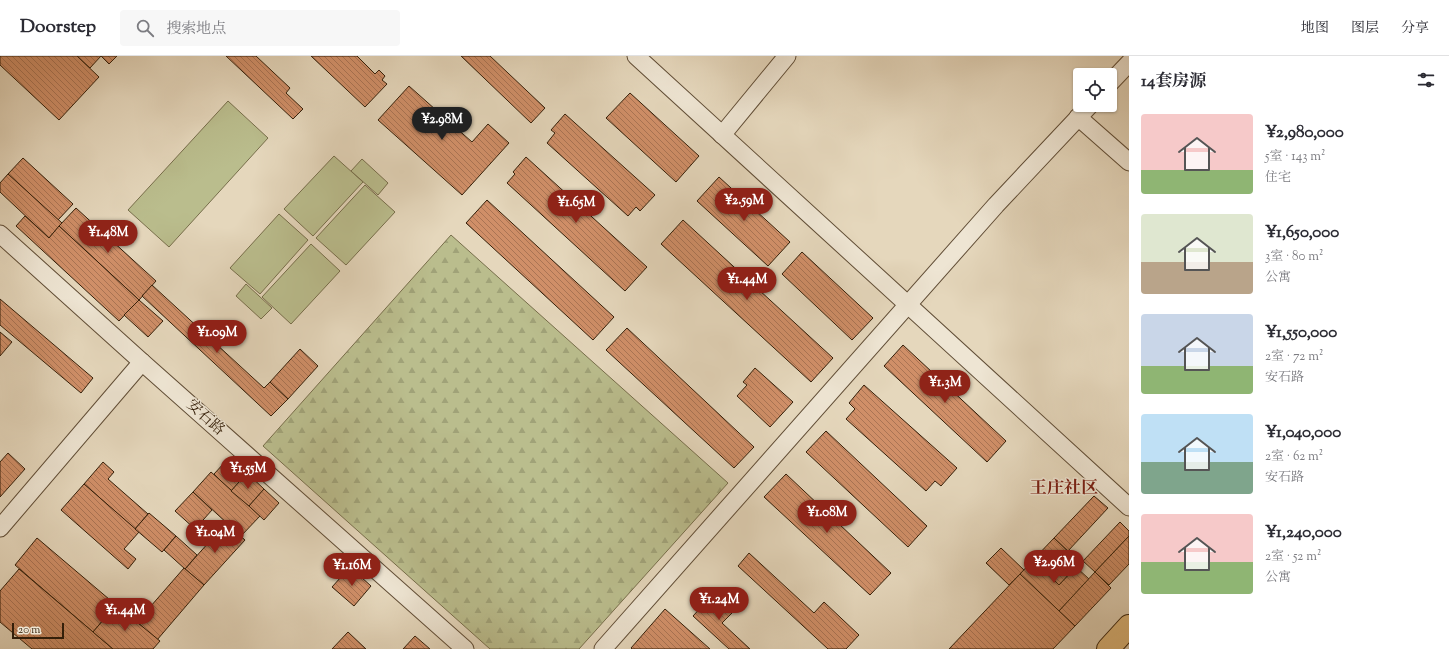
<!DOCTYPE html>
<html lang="zh">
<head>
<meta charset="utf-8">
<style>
	body { margin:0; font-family:"Sorts Mill Goudy","Noto Serif SC",serif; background:#f7f7f7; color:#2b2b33; height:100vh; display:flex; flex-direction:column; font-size:15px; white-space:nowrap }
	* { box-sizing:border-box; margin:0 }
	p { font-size:13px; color:#7c7c81 }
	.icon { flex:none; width:22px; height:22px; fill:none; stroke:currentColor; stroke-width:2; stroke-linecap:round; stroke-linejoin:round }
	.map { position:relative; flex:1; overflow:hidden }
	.sheet { display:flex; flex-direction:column; background:#fff; width:320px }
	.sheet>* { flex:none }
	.buttons { position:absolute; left:1073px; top:12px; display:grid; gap:8px }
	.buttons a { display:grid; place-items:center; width:44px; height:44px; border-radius:4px; background:#fff; box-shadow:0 1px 3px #0004; font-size:20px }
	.scale { position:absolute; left:12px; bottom:10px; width:52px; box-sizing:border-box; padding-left:4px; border:2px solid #341f09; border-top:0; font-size:11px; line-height:14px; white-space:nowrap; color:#341f09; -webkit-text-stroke:3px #eee5d3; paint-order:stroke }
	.price { position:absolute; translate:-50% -34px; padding:0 9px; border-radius:14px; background:#8f2418; color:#fff; font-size:13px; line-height:26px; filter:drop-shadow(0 1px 2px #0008) }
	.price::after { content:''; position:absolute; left:50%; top:24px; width:12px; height:9px; margin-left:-6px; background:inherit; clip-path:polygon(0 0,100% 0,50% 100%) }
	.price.selected { background:#222; color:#fff }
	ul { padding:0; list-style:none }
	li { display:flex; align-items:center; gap:12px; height:100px; padding:0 12px }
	li span { display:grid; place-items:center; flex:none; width:112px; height:80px; border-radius:4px; color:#555 }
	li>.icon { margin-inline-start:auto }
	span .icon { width:48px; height:48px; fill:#fffc; stroke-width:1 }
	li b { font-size:17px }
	h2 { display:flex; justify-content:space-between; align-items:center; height:48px; padding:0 12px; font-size:17px }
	header { display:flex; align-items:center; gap:24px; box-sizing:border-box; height:56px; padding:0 20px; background:#fff; border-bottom:1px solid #e1e1e2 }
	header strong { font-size:19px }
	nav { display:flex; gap:22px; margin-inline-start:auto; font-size:14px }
	.search { width:280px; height:36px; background:#f7f7f7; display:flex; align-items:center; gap:10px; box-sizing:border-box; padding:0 14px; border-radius:4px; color:#7c7c81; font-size:15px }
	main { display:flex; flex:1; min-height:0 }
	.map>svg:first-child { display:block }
	.green { fill:#babd8d; stroke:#776e4b }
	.forest { fill:url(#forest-firs); stroke:#776e4b }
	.building { fill:url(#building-back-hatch); stroke:#341f09 }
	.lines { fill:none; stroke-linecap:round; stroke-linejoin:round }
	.minor-casing { stroke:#604d36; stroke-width:19 }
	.major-casing { stroke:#341f09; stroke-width:24 }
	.minor { stroke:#eee5d3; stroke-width:17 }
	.major { stroke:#e2bc7e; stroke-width:22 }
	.labels { text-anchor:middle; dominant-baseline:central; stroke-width:3; stroke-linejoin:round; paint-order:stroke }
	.street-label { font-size:15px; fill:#341f09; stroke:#eee5d3 }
	.quarter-label { font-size:17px; font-weight:bold; fill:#7a1f14; stroke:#eee5d3 }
</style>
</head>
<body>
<header>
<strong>Doorstep</strong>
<div class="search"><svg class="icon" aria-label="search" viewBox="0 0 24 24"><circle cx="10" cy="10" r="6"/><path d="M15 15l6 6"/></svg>搜索地点</div>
<nav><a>地图</a><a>图层</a><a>分享</a></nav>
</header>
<main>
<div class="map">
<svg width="1129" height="593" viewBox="0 0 1129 593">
	<defs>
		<pattern id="forest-firs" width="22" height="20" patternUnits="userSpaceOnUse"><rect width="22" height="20" fill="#babd8d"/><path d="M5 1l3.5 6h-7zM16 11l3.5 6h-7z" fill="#a0a278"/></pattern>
		<pattern id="building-back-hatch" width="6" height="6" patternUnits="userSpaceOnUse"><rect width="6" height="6" fill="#d08f68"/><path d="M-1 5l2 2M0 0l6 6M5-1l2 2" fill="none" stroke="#aa7454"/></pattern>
	</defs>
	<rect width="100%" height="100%" fill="#e5d7bc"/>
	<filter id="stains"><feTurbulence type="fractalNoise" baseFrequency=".005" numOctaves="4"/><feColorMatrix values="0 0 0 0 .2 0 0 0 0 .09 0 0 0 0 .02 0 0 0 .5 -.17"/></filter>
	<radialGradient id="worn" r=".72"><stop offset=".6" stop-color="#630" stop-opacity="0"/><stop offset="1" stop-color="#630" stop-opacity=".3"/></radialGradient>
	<g class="green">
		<path d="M228,45L268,82L169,191L128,154Z"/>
		<path d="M334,100L363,126L313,180L284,153Z"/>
		<path d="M362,103L388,127L378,139L351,115Z"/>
		<path d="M365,129L395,156L346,209L316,182Z"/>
		<path d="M279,158L308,184L260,238L230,212Z"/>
		<path d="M311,188L340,215L291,268L262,241Z"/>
		<path d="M246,228L272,252L261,263L236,240Z"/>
	</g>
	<path class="forest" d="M451,179L728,427L579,593H490L263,390Z"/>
	<g class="building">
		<path d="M0,0H77L99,21L59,64L0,9Z"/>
		<path d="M77,0H117L109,8L101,0L90,12Z"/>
		<path d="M226,0H256L290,32L286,37L303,53L293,63Z"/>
		<path d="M311,0H357L375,18L379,14L385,20L382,24L387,28L365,51Z"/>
		<path d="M461,0H490L545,52L531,67Z"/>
		<path d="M409,30L472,86L488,68L509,87L462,139L378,64Z"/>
		<path d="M630,37L699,100L676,126L606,62Z"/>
		<path d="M565,58L655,139L640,155L636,151L628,160L547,87L555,77L551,74Z"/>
		<path d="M526,101L647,211L625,235L507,127L515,118L513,116Z"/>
		<path d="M23,102L73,148L58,164L8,118Z"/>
		<path d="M8,118L62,167L49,182L0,136V127Z"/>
		<path d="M719,121L790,186L768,210L697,145Z"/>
		<path d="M487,144L614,261L593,284L466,167Z"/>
		<path d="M76,152L156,225L139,244L59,170Z"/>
		<path d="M25,160L49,182L59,170L139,244L119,265L16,170Z"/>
		<path d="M683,164L833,302L811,326L661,188Z"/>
		<path d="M802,196L873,262L852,284L782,218Z"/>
		<path d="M152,229L264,332L270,326L288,343L271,360L142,240Z"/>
		<path d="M0,243L93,322L81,337L0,269Z"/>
		<path d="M139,244L163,265L148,281L124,259Z"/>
		<path d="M627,272L754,391L734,412L606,294Z"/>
		<path d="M0,276L12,286L0,300Z"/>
		<path d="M903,289L1006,385L987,406L884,310Z"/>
		<path d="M300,293L318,310L288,343L270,326Z"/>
		<path d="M755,312L793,346L770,371L737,340L747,329L743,326Z"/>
		<path d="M864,329L957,412L941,430L935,425L926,435L846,363L855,353L849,347Z"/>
		<path d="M826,375L927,470L908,491L806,396Z"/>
		<path d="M8,397L25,413L0,441V406Z"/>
		<path d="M103,406L114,416L108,423L148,458L135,473L84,428Z"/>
		<path d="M225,406L243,422L231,435L214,418Z"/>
		<path d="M211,416L260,460L241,480L193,436Z"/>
		<path d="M247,417L264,433L249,450L231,435Z"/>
		<path d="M786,418L891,517L870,539L764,441Z"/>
		<path d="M84,428L139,476L124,493L136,503L128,513L61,454Z"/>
		<path d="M264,433L279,447L264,464L249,450Z"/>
		<path d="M193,436L212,454L195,473L175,455Z"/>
		<path d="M1094,440L1108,452L1068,495L1054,482Z"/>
		<path d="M149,457L176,480L162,496L135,473Z"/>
		<path d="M1120,466L1129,475V480L1095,516L1083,505Z"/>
		<path d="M226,467L245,484L204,529L185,513Z"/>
		<path d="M176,480L197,499L185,513L164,494Z"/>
		<path d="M1129,480V508L1109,529L1095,516Z"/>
		<path d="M37,482L116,549L93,576L15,509Z"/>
		<path d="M1054,482L1080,507L1059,529L1033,504Z"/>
		<path d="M1001,492L1024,514L1009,529L986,507Z"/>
		<path d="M749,497L814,557L824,546L859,579L846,593H828L738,510Z"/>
		<path d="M1033,504L1059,529L1076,511L1089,523L1059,555L1020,518Z"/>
		<path d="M350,511L371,530L354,550L332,531Z"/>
		<path d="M184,512L204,529L157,584L137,566Z"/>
		<path d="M19,513L93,576L113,593H32L0,566V535Z"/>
		<path d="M1095,516L1111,532L1075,570L1059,555Z"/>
		<path d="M1020,518L1075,570L1053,593H949Z"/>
		<path d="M715,536L735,554L722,567L750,593H729L693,560Z"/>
		<path d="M116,549L160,585L153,593H113L93,576Z"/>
		<path d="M665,553L710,593H632L631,592Z"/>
		<path d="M348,576L366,593H332Z"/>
		<path d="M415,580L430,593H403Z"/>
	</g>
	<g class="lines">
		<defs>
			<g id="minor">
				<path d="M636,0L1129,451"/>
				<path d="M1110,27L1129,7"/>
				<path d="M1078,61L1129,106"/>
				<path d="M722,79L787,0"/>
				<path d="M0,178L142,306L465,593"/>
				<path d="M0,472L142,306"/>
				<path d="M603,593L996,149L1090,49"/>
			</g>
			<path id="major" d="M1108,593L1129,570"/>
		</defs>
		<use href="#minor" class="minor-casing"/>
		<use href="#major" class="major-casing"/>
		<use href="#minor" class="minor"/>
		<use href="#major" class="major"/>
	</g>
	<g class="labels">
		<g class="street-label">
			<text transform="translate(205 362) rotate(42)">安石路</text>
		</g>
		<g class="quarter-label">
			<text x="1064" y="433">王庄社区</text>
		</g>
	</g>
	<rect width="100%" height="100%" filter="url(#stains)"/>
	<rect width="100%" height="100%" fill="url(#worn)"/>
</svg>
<div class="buttons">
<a><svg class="icon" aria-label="locate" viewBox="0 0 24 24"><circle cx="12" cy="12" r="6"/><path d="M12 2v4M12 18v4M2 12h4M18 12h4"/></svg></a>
</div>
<div class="scale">20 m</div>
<b class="price selected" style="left:442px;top:85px">¥2.98M</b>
<b class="price" style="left:744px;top:166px">¥2.59M</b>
<b class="price" style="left:576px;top:168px">¥1.65M</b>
<b class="price" style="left:108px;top:198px">¥1.48M</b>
<b class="price" style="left:747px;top:245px">¥1.44M</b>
<b class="price" style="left:217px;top:298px">¥1.09M</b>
<b class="price" style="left:945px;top:348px">¥1.3M</b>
<b class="price" style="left:248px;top:434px">¥1.55M</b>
<b class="price" style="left:827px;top:478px">¥1.08M</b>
<b class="price" style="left:215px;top:498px">¥1.04M</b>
<b class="price" style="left:1054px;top:528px">¥2.96M</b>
<b class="price" style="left:352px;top:531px">¥1.16M</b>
<b class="price" style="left:719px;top:565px">¥1.24M</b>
<b class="price" style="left:125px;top:576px">¥1.44M</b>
</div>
<section class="sheet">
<h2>14套房源<svg class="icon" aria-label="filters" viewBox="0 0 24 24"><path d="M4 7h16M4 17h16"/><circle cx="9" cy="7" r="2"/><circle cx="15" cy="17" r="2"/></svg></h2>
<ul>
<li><span style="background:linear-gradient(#f6c9c9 70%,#8fb573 0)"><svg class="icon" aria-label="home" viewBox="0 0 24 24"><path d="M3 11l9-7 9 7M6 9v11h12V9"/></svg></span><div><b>¥2,980,000</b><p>5室 · 143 m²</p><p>住宅</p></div></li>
<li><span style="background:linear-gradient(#dfe7d0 60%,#b9a48a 0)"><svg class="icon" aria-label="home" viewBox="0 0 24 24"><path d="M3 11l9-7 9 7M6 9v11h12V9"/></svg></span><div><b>¥1,650,000</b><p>3室 · 80 m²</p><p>公寓</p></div></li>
<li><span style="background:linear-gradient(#c9d6e8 65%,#8fb573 0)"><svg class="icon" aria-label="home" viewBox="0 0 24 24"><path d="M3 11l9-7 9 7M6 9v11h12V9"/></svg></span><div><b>¥1,550,000</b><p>2室 · 72 m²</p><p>安石路</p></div></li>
<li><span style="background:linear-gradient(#bfe0f5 60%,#7fa58c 0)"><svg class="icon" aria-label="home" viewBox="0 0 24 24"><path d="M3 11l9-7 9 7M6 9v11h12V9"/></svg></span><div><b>¥1,040,000</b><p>2室 · 62 m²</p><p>安石路</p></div></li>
<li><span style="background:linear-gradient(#f6c9c9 60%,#8fb573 0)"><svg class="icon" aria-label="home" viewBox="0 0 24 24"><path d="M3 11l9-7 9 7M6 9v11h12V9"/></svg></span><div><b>¥1,240,000</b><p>2室 · 52 m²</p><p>公寓</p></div></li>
</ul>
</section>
</main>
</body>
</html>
